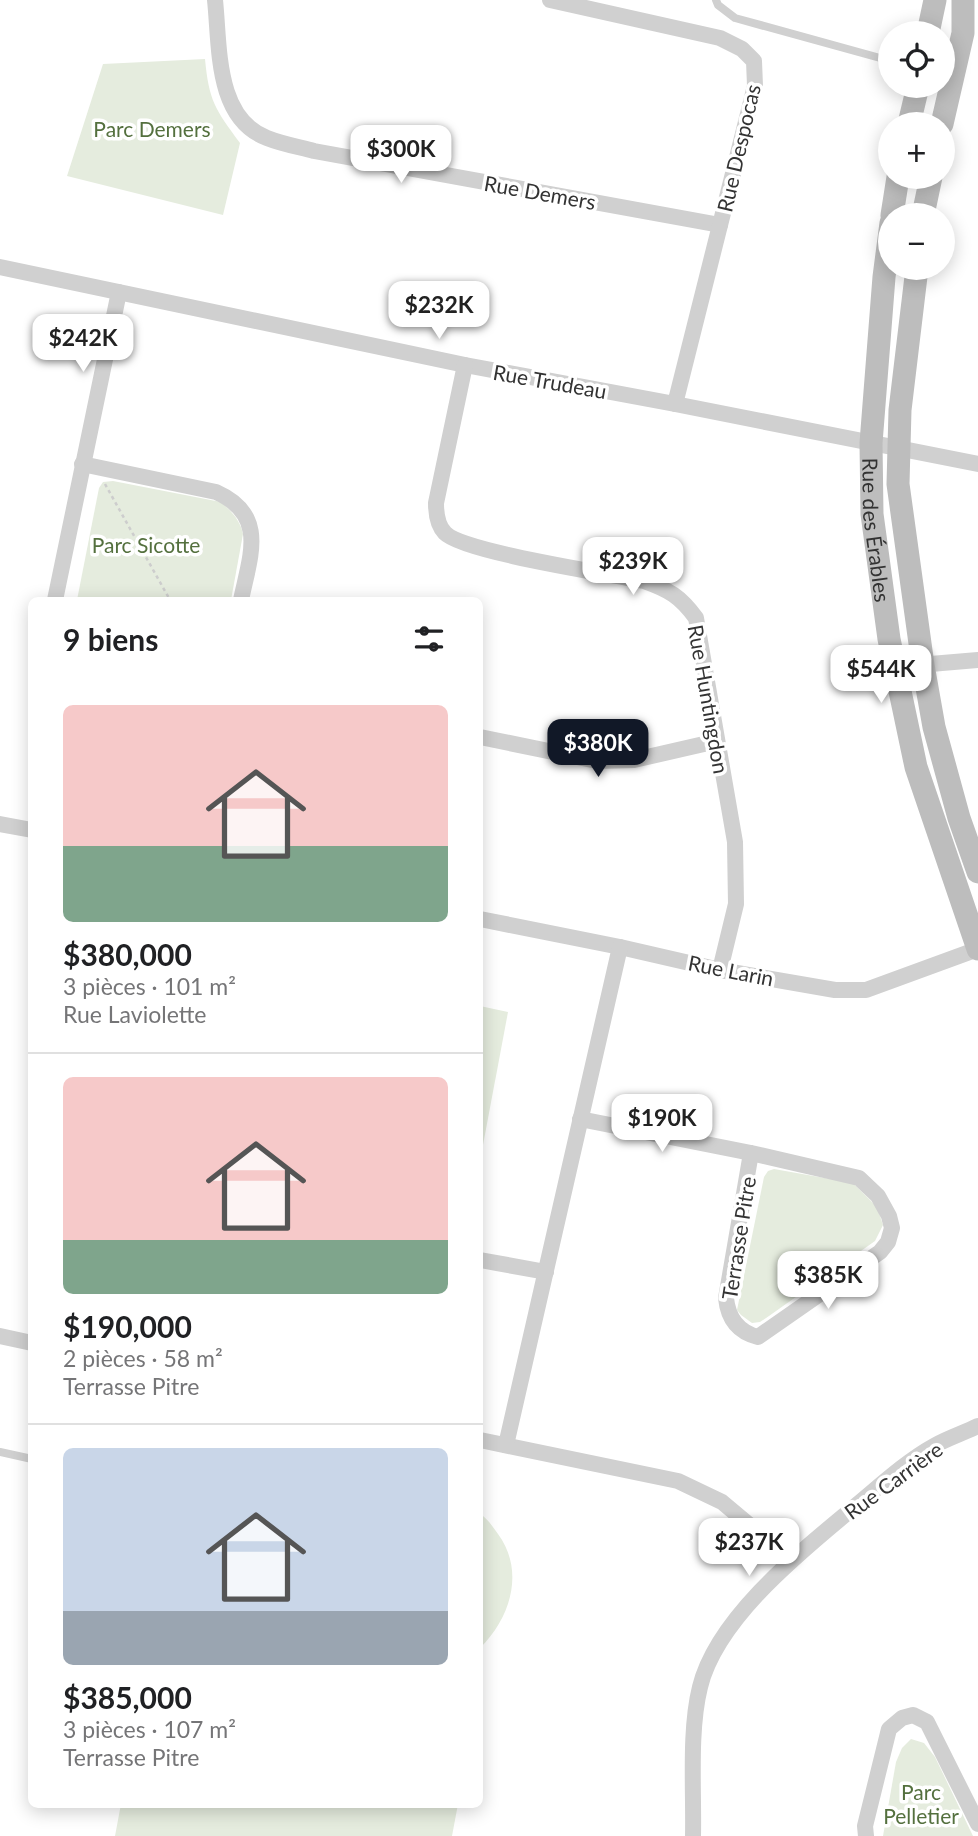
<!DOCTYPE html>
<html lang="fr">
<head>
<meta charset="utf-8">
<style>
	body { margin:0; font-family:Lato,sans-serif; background:#f6f6f6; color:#202124; height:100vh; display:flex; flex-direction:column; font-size:26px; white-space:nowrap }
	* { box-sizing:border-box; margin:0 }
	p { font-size:23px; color:#757577 }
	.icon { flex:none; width:38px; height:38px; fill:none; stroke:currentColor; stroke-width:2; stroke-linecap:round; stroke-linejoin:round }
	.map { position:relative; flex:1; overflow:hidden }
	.details { position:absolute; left:28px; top:597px; width:455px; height:1211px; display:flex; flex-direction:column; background:#fff; border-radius:10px; box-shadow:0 4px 18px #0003 }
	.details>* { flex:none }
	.controls { position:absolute; left:878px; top:21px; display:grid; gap:14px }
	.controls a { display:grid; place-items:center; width:77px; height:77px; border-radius:50%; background:#fff; box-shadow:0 4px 18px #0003; font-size:35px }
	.price { position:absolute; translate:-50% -60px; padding:0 16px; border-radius:14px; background:#fff; color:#222; font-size:23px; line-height:46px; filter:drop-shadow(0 2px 4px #0008) }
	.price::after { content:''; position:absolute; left:50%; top:42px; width:21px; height:16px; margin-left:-10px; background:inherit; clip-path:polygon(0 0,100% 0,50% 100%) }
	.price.active { background:#111827; color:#fff }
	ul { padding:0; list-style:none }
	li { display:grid; align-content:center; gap:14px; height:371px; padding:0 35px }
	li+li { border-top:2px solid #e0e0e0 }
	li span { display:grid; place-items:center; height:217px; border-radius:10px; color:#555 }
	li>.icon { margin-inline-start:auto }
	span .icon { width:126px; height:126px; fill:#fffc; stroke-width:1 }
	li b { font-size:30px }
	h2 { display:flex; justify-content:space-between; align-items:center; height:84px; padding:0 35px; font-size:30px }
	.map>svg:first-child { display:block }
	.green { fill:#e5ecde }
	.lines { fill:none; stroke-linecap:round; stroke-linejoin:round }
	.path { stroke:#cdcdcd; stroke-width:2.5; stroke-dasharray:3.5 3.5; stroke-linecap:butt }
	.lane { stroke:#d0d0d0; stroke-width:8 }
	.street { stroke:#d0d0d0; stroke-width:16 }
	.secondary { stroke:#bdbdbd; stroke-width:23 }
	.labels { text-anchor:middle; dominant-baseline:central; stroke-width:7; stroke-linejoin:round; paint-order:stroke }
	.park-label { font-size:21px; fill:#54703e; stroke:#fff }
	.street-label { font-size:21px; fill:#333; stroke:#fff }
</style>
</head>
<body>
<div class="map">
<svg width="978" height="1836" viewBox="0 0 978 1836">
	<rect width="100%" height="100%" fill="#fff"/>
	<g class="green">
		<path d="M205,59C209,101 215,109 240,143L223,215L67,176L103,64Z"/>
		<path d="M113,481L221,502C232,512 240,520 243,534L231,600H77L99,488L103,482Z"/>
		<path d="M480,1006L508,1012L480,1161Z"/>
		<path d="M774,1169L853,1183L877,1207L883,1225L875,1241L769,1316L760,1322L752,1323L741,1315L737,1310L764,1177L768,1171Z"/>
		<path d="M480,1514C488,1519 492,1526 498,1534C525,1571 511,1617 480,1648Z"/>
		<path d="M911,1739L924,1743L935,1757L973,1836H883L896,1762L902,1748Z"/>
		<path d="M121,1804H458L452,1836H115Z"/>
	</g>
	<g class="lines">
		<path class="path" d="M105,484L170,600"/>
		<g class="lane">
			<path d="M716,0L718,5L735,18L891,61"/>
			<path d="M0,1452L32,1459"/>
		</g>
		<g class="street">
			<path d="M215,0C220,47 215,118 267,138C282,144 299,147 314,151L720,225"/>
			<path d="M550,0L720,38L742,49L754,61L755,86L675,404"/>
			<path d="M0,267L465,365L675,404L978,464"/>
			<path d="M465,365L436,503C436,513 437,525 445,533C463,552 610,574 644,581C669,590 680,596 696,618L735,842L736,904L720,970"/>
			<path d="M82,464L216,492C268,515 250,556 241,600"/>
			<path d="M55,600L119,292"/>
			<path d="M895,667L978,660"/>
			<path d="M480,737L597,761L634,760L717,741"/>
			<path d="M0,824L32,830"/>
			<path d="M480,919L620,947L720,970L835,990H866L978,949"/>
			<path d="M580,1119L751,1153L859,1178L878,1196L889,1216L892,1228L888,1242L880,1252L758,1337C738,1332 728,1318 726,1298L751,1153"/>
			<path d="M480,1260L546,1272"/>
			<path d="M0,1336L32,1343"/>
			<path d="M480,1440L678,1481L722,1502L791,1560"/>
			<path d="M506,1445L620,947"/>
			<path d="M693,1836C694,1790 689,1731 700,1687C717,1617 804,1549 858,1504C882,1484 907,1461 934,1446C948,1438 964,1433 978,1426"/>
			<path d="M866,1836L865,1826L889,1729L902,1718L913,1715L927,1722L978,1824"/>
		</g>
		<g class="secondary">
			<path d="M928,33L935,0"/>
			<path d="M909,124L918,86"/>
			<path d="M942,124L963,33V0"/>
			<path d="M892,215L898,177"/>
			<path d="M923,215L931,177"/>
			<path id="s1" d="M891,223L884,277L871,443L872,514L889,639L916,767L978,949"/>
			<path d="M917,268L900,410L898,484L923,665L934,727L959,818L978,872"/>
		</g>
	</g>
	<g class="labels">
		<g class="park-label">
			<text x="152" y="128">Parc Demers</text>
			<text x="146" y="544">Parc Sicotte</text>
			<text x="921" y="1791">Parc<tspan x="921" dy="24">Pelletier</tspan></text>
		</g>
		<g class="street-label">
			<text transform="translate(738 148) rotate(-77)">Rue Despocas</text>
			<text transform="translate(540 192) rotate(10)">Rue Demers</text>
			<text transform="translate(550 381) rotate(10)">Rue Trudeau</text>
			<text stroke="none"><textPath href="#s1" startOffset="308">Rue des Érables</textPath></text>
			<text transform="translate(709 699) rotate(80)">Rue Huntingdon</text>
			<text transform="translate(731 970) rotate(11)">Rue Larin</text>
			<text transform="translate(738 1238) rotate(-81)">Terrasse Pitre</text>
			<text transform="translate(893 1480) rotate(-36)">Rue Carrière</text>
		</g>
	</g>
</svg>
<div class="controls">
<a><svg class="icon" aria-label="locate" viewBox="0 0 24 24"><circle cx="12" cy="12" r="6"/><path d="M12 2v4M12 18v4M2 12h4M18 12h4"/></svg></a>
<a>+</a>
<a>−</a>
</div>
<b class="price" style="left:401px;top:185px">$300K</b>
<b class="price" style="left:439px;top:341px">$232K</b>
<b class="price" style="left:83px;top:374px">$242K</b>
<b class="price" style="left:633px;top:597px">$239K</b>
<b class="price" style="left:881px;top:705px">$544K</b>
<b class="price active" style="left:598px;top:779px">$380K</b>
<b class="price" style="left:662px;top:1154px">$190K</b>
<b class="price" style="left:828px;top:1311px">$385K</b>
<b class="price" style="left:749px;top:1578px">$237K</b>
<section class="details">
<h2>9 biens<svg class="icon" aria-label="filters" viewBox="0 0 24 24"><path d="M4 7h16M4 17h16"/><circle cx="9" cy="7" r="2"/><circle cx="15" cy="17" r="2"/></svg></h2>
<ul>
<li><span style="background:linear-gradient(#f6c9c9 65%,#7fa58c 0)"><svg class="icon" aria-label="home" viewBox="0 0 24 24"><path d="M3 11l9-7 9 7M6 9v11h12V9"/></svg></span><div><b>$380,000</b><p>3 pièces · 101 m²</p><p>Rue Laviolette</p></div></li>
<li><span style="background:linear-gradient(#f6c9c9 75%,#7fa58c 0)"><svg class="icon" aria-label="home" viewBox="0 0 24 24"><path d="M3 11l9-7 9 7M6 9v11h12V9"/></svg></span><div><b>$190,000</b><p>2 pièces · 58 m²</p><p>Terrasse Pitre</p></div></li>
<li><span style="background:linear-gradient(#c9d6e8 75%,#9aa5b1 0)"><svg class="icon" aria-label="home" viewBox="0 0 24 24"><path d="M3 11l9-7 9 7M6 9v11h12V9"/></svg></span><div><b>$385,000</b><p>3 pièces · 107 m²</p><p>Terrasse Pitre</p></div></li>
</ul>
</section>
</div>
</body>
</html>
